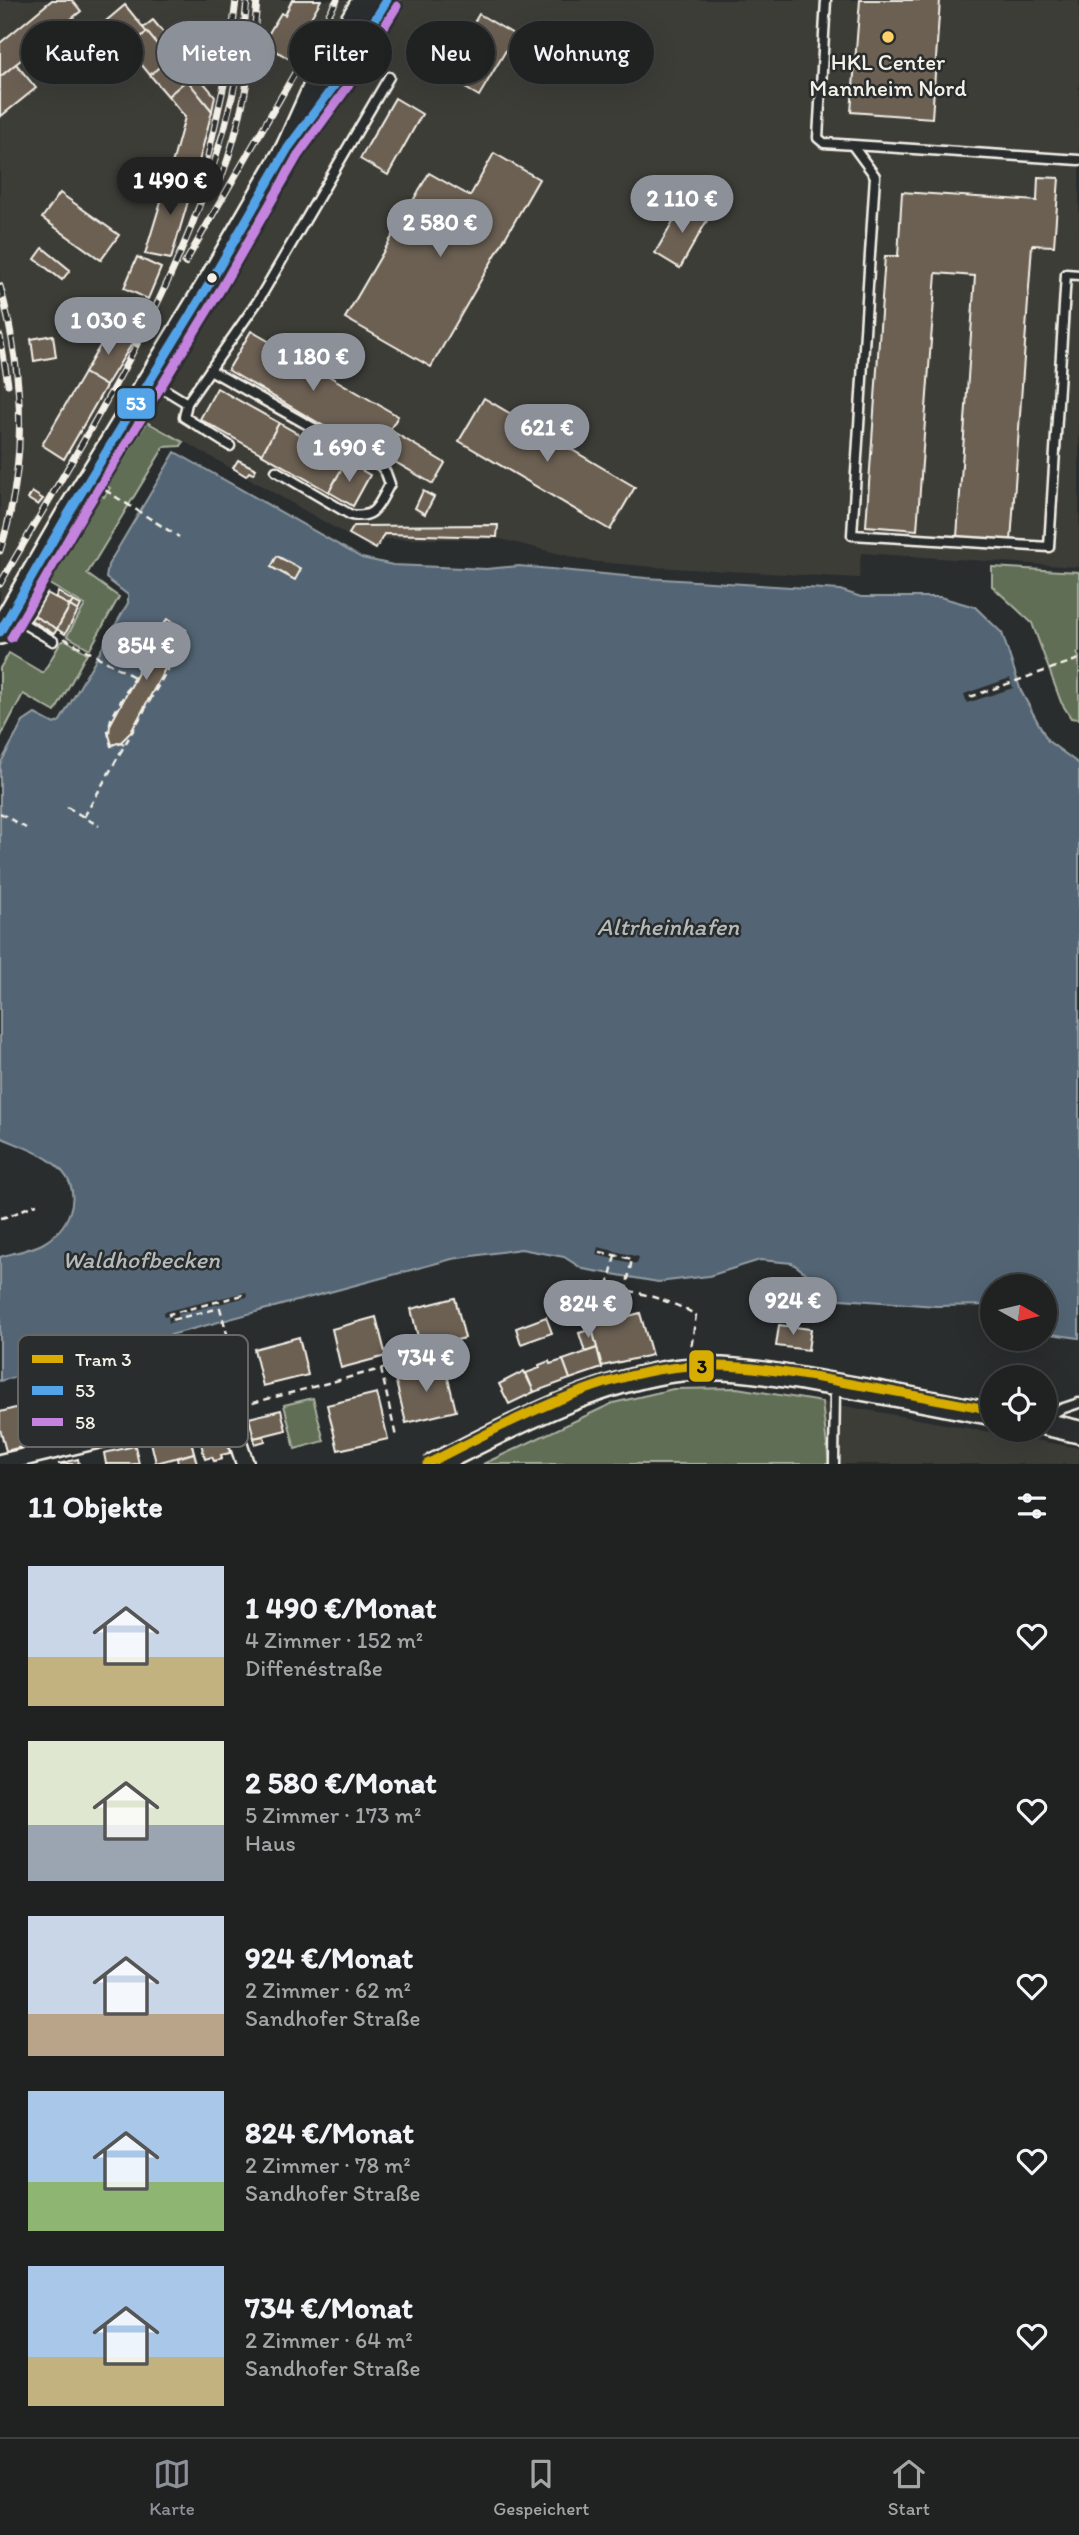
<!DOCTYPE html>
<html lang="de">
<head>
<meta charset="utf-8">
<style>
	body { margin:0; font-family:Itim,sans-serif; background:#2d2f2f; color:#f1f3f6; height:100vh; display:flex; flex-direction:column; font-size:26px; white-space:nowrap }
	* { box-sizing:border-box; margin:0 }
	p { font-size:23px; color:#a2a4a5 }
	.icon { flex:none; width:38px; height:38px; fill:none; stroke:currentColor; stroke-width:2; stroke-linecap:round; stroke-linejoin:round }
	.map { position:relative; height:1464px; overflow:hidden }
	.side { display:flex; flex-direction:column; background:#202222; flex:1 }
	.side>* { flex:none }
	.top-card { position:absolute; left:21px; top:21px; width:700px; height:63px; display:flex; gap:14px }
	.needle { width:46px; rotate:98deg }
	.tools { position:absolute; left:980px; top:1274px; display:grid; gap:14px }
	.tools a { display:grid; place-items:center; width:77px; height:77px; border-radius:50%; background:#202222; box-shadow:0 7px 28px #0002,0 0 0 2px #3d3f40; font-size:35px }
	.price { position:absolute; translate:-50% -60px; padding:0 16px; border-radius:24px; background:#8c9099; color:#fff; font-size:23px; line-height:46px; filter:drop-shadow(0 2px 4px #0008) }
	.price::after { content:''; position:absolute; left:50%; top:42px; width:21px; height:16px; margin-left:-10px; background:inherit; clip-path:polygon(0 0,100% 0,50% 100%) }
	.price.active { background:#222; color:#fff }
	ul { padding:0; list-style:none }
	li { display:flex; align-items:center; gap:21px; height:175px; padding:0 28px }
	li span { display:grid; place-items:center; flex:none; width:196px; height:140px; border-radius:0px; color:#555 }
	li>.icon { margin-inline-start:auto }
	span .icon { width:84px; height:84px; fill:#fffc; stroke-width:1 }
	li b { font-size:30px }
	h2 { display:flex; justify-content:space-between; align-items:center; height:84px; padding:0 28px; font-size:30px }
	.pill { padding:0 24px; border-radius:32px; background:#202222; box-shadow:0 7px 28px #0002,0 0 0 2px #3d3f40; font-size:24px; line-height:63px }
	.pill.active { background:#8c9099; color:#fff }
	.tabs { display:flex; justify-content:space-around; align-items:center; height:98px; border-top:2px solid #3d3f40; background:#202222; font-size:19px; color:#a2a4a5 }
	.tabs a { display:grid; justify-items:center; gap:4px }
	.tabs .active { color:#8c9099 }
	.map>svg:first-child { display:block }
	.built { fill:#3e3c39 }
	.green { fill:#616e56; stroke:#aab09f; stroke-width:2 }
	.water { fill:#536575; stroke:#939da3; stroke-width:2 }
	.pier { fill:#2a2d2e }
	.building { fill:#6c6053; stroke:#f4f1e8; stroke-width:2 }
	.lines { fill:none; stroke-linecap:round; stroke-linejoin:round }
	.service-casing { stroke:#f4f1e8; stroke-width:13 }
	.minor-casing { stroke:#f4f1e8; stroke-width:21 }
	.tertiary-casing { stroke:#f4f1e8; stroke-width:26 }
	.secondary-casing { stroke:#f4f1e8; stroke-width:28 }
	.path { stroke:#f4f1e8; stroke-width:2.5; stroke-dasharray:7 5; stroke-linecap:butt }
	.service { stroke:#2a2d2e; stroke-width:8 }
	.minor { stroke:#2a2d2e; stroke-width:16 }
	.tertiary { stroke:#2a2d2e; stroke-width:21 }
	.secondary { stroke:#2a2d2e; stroke-width:23 }
	.rail-casing { stroke:#f4f1e8; stroke-width:7 }
	.rail { stroke:#2a2d2e; stroke-width:4.5; stroke-dasharray:13; stroke-linecap:butt }
	.bus-1-casing { stroke:#2a2d2e; stroke-width:14 }
	.bus-2-casing { stroke:#2a2d2e; stroke-width:14 }
	.bus-1 { stroke:#53a3e8; stroke-width:9 }
	.bus-2 { stroke:#c483df; stroke-width:9 }
	.tram-1-casing { stroke:#2a2d2e; stroke-width:14 }
	.tram-1 { stroke:#d6ad00; stroke-width:9 }
	.poi-dot { fill:#ffd166; stroke:#2a2d2e; stroke-width:2.5 }
	.bus-dot { fill:#f4f1e8; stroke:#2a2d2e; stroke-width:2.5 }
	.labels { text-anchor:middle; dominant-baseline:central; stroke-width:5; stroke-linejoin:round; paint-order:stroke }
	.poi-label { font-size:23px; fill:#f4f1e8; stroke:#2a2d2e }
	.water-label { font-size:24px; font-style:italic; fill:#b4b9ba; stroke:#2a2d2e }
	.key { fill:#2a2d2e; stroke:#676866; stroke-width:2 }
	.key-label { font-size:19px; fill:#f4f1e8 }
	.line-badge { stroke:#2a2d2e; stroke-width:2.5 }
	.badge-label { font-size:19px; text-anchor:middle; font-weight:bold; fill:#fff }
	.pale-badge-label { font-size:19px; text-anchor:middle; font-weight:bold; fill:#111 }
</style>
</head>
<body>
<div class="map">
<svg width="1079" height="1464" viewBox="0 0 1079 1464">
	<rect width="100%" height="100%" fill="#2a2d2e"/>
	<filter id="ink" filterUnits="userSpaceOnUse"><feTurbulence type="fractalNoise" baseFrequency=".0143" numOctaves="2"/><feDisplacementMap in="SourceGraphic" scale="14" xChannelSelector="R" yChannelSelector="G"/><feConvolveMatrix kernelMatrix="1 2 1 2 8 2 1 2 1" color-interpolation-filters="sRGB"/></filter>
	<g filter="url(#ink)">
		<g class="built">
			<path d="M0,0H1079V567L861,553L859,578L654,567L589,561L500,539H384L375,551L149,421L126,396L0,611Z"/>
			<path d="M822,1402L1079,1448V1464H829Z"/>
		</g>
		<g class="green">
			<path d="M147,422L183,442L181,446L164,447L87,574L119,597L90,649L67,636L85,605L49,584L101,495L104,497L110,488L107,486Z"/>
			<path d="M992,567L1079,572V652L1077,653L1079,657V719L1071,718L1061,702L1032,623L992,586Z"/>
			<path d="M66,640L87,653L55,712L23,694L0,738V668L9,653L43,673L61,642Z"/>
			<path d="M737,1388L822,1402L829,1464H483L613,1403L673,1389Z"/>
			<path d="M313,1398L324,1441L295,1449L284,1405Z"/>
		</g>
		<path class="water" d="M175,452L362,558L393,565L486,569L519,566L646,578L840,590L861,597H940L975,607L1002,633L1021,691L1048,741L1079,764V1338L1051,1334L1045,1328V1286H992V1305L936,1306L841,1299L792,1263L760,1260L709,1276L658,1282L583,1269L564,1257L521,1249L452,1259L0,1381V1257C13,1253 30,1250 42,1244C68,1230 84,1196 62,1171C47,1154 20,1146 0,1137V764L23,722L35,714L54,724L60,721L128,603V595L106,578L108,565Z"/>
		<g class="pier">
			<path d="M1010,678L1013,688L967,703L964,694Z"/>
			<path d="M598,1247L639,1257L637,1264L596,1255Z"/>
			<path d="M246,1292L247,1297L178,1314L179,1320L169,1323L168,1316L164,1317L163,1312Z"/>
		</g>
		<g class="building">
			<path d="M52,0H72L81,11L0,77V43Z"/>
			<path d="M292,0H321L288,58L263,43L281,13L285,15Z"/>
			<path d="M860,0H940L932,118L851,112Z"/>
			<path d="M125,5L147,32L128,48L106,21Z"/>
			<path d="M479,14L515,35L479,96L443,75Z"/>
			<path d="M153,20L176,48L167,56L143,28Z"/>
			<path d="M147,32L169,59L150,75L128,48Z"/>
			<path d="M176,48L183,58L174,65L167,56Z"/>
			<path d="M183,58L215,96L212,111L174,65Z"/>
			<path d="M169,59L187,80L168,96L150,75Z"/>
			<path d="M16,64L36,88L0,117V77Z"/>
			<path d="M187,80L212,111L194,181L169,175L185,117L168,96Z"/>
			<path d="M395,98L422,114L388,175L360,159Z"/>
			<path d="M494,153L539,179L431,367L345,318L429,173L470,196Z"/>
			<path d="M169,175L194,181L171,259L145,254Z"/>
			<path d="M1038,177L1059,178L1054,246L1032,245L1011,541L957,537L975,276L936,273L917,530L866,526L885,256H898L902,192L1037,201Z"/>
			<path d="M60,193L119,235L101,260L42,218Z"/>
			<path d="M684,203L709,217L680,268L655,253Z"/>
			<path d="M43,248L70,270L62,280L35,259Z"/>
			<path d="M137,257L161,268L148,299L124,288Z"/>
			<path d="M125,311L140,319L132,333L117,325Z"/>
			<path d="M110,329L133,342L106,386L84,373Z"/>
			<path d="M127,331L136,336L133,342L124,337Z"/>
			<path d="M251,331L398,416L375,456L228,370Z"/>
			<path d="M53,335L56,357L34,361L31,339Z"/>
			<path d="M84,373L106,386L64,459L42,445Z"/>
			<path d="M217,388L279,423L262,454L200,419Z"/>
			<path d="M484,398L635,487L610,530L459,441Z"/>
			<path d="M279,423L346,461L329,492L262,454Z"/>
			<path d="M390,430L445,463L433,484L378,452Z"/>
			<path d="M238,460L256,469L253,474L249,472L246,476L233,468Z"/>
			<path d="M346,461L370,475L353,506L329,492Z"/>
			<path d="M423,491L434,497L425,514L415,508Z"/>
			<path d="M32,492L43,499L38,505L28,499Z"/>
			<path d="M498,525L497,537L384,534L376,549L349,534L354,526Z"/>
			<path d="M277,556L301,569L295,580L271,567Z"/>
			<path d="M58,592L73,601L70,606L55,598Z"/>
			<path d="M47,593L70,606L57,629L34,616Z"/>
			<path d="M73,601L81,605L78,611L70,606Z"/>
			<path d="M70,606L78,611L65,634L57,629Z"/>
			<path d="M34,616L57,629L54,634L31,620Z"/>
			<path d="M167,619L186,630L131,732L121,742L112,745L109,735L110,725Z"/>
			<path d="M455,1298L465,1338L421,1349L411,1309Z"/>
			<path d="M640,1313L652,1355L602,1366L591,1326Z"/>
			<path d="M376,1317L386,1356L341,1368L332,1329Z"/>
			<path d="M546,1317L552,1333L521,1344L516,1328Z"/>
			<path d="M779,1325L811,1329L808,1350L776,1346Z"/>
			<path d="M592,1329L597,1348L585,1352L579,1333Z"/>
			<path d="M299,1337L308,1375L263,1386L254,1349Z"/>
			<path d="M597,1348L602,1368L570,1379L563,1360Z"/>
			<path d="M563,1360L570,1379L534,1392L526,1373L540,1368L539,1365L549,1361L550,1364Z"/>
			<path d="M445,1366L456,1411L406,1423L395,1378Z"/>
			<path d="M524,1371L534,1392L509,1404L499,1384Z"/>
			<path d="M377,1393L388,1439L338,1450L327,1405Z"/>
			<path d="M42,1401L52,1439L6,1451L0,1429V1412Z"/>
			<path d="M281,1410L286,1430L254,1438L249,1418Z"/>
			<path d="M222,1424L230,1453L221,1455L222,1459L214,1461L212,1457L205,1459L198,1431Z"/>
			<path d="M189,1433L194,1453L156,1463L151,1442Z"/>
			<path d="M264,1436L265,1441L255,1444L254,1438Z"/>
			<path d="M135,1446L139,1464H106L104,1453Z"/>
			<path d="M194,1453L197,1464H178L177,1458Z"/>
			<path d="M78,1459L79,1464H58Z"/>
		</g>
		<g class="lines">
			<defs>
				<g id="service">
					<path d="M826,0L818,138L824,143L1079,160"/>
					<path d="M853,146L875,176L852,535L1049,547L1066,274L1079,275"/>
					<path d="M210,370L381,466L386,473L390,484C378,504 377,519 351,515L276,471"/>
					<path d="M151,384L164,389L187,403L184,417L230,446"/>
					<path d="M187,403L258,301L389,77"/>
					<path d="M12,617L53,641"/>
					<path d="M1045,1418L1061,1409L1079,1403"/>
					<path d="M834,1464L835,1387"/>
				</g>
				<path id="minor" d="M0,1463L227,1409L245,1464"/>
				<g id="tertiary">
					<path d="M1045,1424L1079,1432"/>
					<path d="M435,1464C506,1429 577,1390 656,1374C713,1362 768,1373 825,1383C881,1392 936,1403 992,1414"/>
				</g>
				<g id="secondary">
					<path d="M315,111L336,83L387,0"/>
					<path d="M0,632L67,516L211,281L288,148L323,70L365,0"/>
				</g>
			</defs>
			<use href="#service" class="service-casing"/>
			<use href="#minor" class="minor-casing"/>
			<use href="#tertiary" class="tertiary-casing"/>
			<use href="#secondary" class="secondary-casing"/>
			<g class="path">
				<path d="M105,490L179,537"/>
				<path d="M64,638L134,677"/>
				<path d="M970,697L1079,659"/>
				<path d="M124,745L122,743L111,746L108,731L111,719L166,620"/>
				<path d="M67,807L99,826"/>
				<path d="M0,813L26,828"/>
				<path d="M84,817L179,649"/>
				<path d="M0,1218C15,1216 23,1208 37,1204"/>
				<path d="M600,1252L632,1259L626,1289"/>
				<path d="M593,1283C627,1290 665,1297 696,1315L691,1349"/>
				<path d="M608,1286L615,1255"/>
				<path d="M243,1295L169,1314L171,1320L220,1308L246,1404"/>
				<path d="M381,1369L396,1437"/>
				<path d="M241,1406L445,1352"/>
			</g>
			<use href="#service" class="service"/>
			<use href="#minor" class="minor"/>
			<use href="#tertiary" class="tertiary"/>
			<use href="#secondary" class="secondary"/>
			<defs>
				<g id="rail">
					<path d="M208,156L228,67L236,0"/>
					<path d="M221,179C242,121 253,62 257,0"/>
					<path d="M185,263L337,0"/>
					<path d="M0,286C24,374 28,464 0,551"/>
					<path d="M0,336L8,384"/>
					<path d="M0,584C106,400 230,217 247,0"/>
				</g>
			</defs>
			<use href="#rail" class="rail-casing"/>
			<use href="#rail" class="rail"/>
			<defs>
				<path id="bus-1" d="M0,632L67,516L211,281L288,148L336,83L387,0"/>
				<path id="bus-2" d="M11,638L78,522L222,287L298,155L346,89L397,6"/>
			</defs>
			<use href="#bus-1" class="bus-1-casing"/>
			<use href="#bus-2" class="bus-2-casing"/>
			<use href="#bus-1" class="bus-1"/>
			<use href="#bus-2" class="bus-2"/>
			<defs>
				<path id="tram-1" d="M427,1464C500,1427 575,1385 657,1370C718,1359 781,1371 841,1382C891,1391 942,1400 992,1410"/>
			</defs>
			<use href="#tram-1" class="tram-1-casing"/>
			<use href="#tram-1" class="tram-1"/>
		</g>
	</g>
	<circle class="poi-dot" cx="888" cy="37" r="7"/>
	<circle class="bus-dot" cx="212" cy="278" r="6"/>
	<g class="labels">
		<g class="poi-label">
			<text x="888" y="62">HKL Center<tspan x="888" dy="26">Mannheim Nord</tspan></text>
		</g>
		<g class="water-label">
			<text x="668" y="926">Altrheinhafen</text>
			<text x="141" y="1259">Waldhofbecken</text>
		</g>
	</g>
	<rect x="18" y="1335" width="230" height="112" rx="10" class="key"/>
	<rect x="32" y="1355" width="31" height="8" fill="#d6ad00"/>
	<rect x="32" y="1386" width="31" height="9" fill="#53a3e8"/>
	<rect x="32" y="1418" width="31" height="8" fill="#c483df"/>
	<g class="key-label">
		<text x="75" y="1366">Tram 3</text>
		<text x="75" y="1397">53</text>
		<text x="75" y="1429">58</text>
	</g>
	<g class="line-badge">
		<rect x="116" y="387" width="40" height="33" rx="7" fill="#53a3e8"/>
		<rect x="688" y="1349" width="27" height="34" rx="7" fill="#d6ad00"/>
	</g>
	<g class="badge-label">
		<text x="136" y="410">53</text>
	</g>
	<g class="pale-badge-label">
		<text x="702" y="1373">3</text>
	</g>
</svg>
<div class="tools">
<a><svg class="needle" viewBox="-14 -14 28 28"><path d="M0-13l5 13h-10z" fill="#e53935"/><path d="M0 13l5-13h-10z" fill="#a2a4a5"/></svg></a>
<a><svg class="icon" aria-label="locate" viewBox="0 0 24 24"><circle cx="12" cy="12" r="6"/><path d="M12 2v4M12 18v4M2 12h4M18 12h4"/></svg></a>
</div>
<b class="price active" style="left:170px;top:217px">1 490 €</b>
<b class="price" style="left:682px;top:235px">2 110 €</b>
<b class="price" style="left:440px;top:259px">2 580 €</b>
<b class="price" style="left:108px;top:357px">1 030 €</b>
<b class="price" style="left:313px;top:393px">1 180 €</b>
<b class="price" style="left:547px;top:464px">621 €</b>
<b class="price" style="left:349px;top:484px">1 690 €</b>
<b class="price" style="left:146px;top:682px">854 €</b>
<b class="price" style="left:793px;top:1337px">924 €</b>
<b class="price" style="left:588px;top:1340px">824 €</b>
<b class="price" style="left:426px;top:1394px">734 €</b>
<div class="top-card">
<a class="pill">Kaufen</a>
<a class="pill active">Mieten</a>
<a class="pill">Filter</a>
<a class="pill">Neu</a>
<a class="pill">Wohnung</a>
</div>
</div>
<section class="side">
<h2>11 Objekte<svg class="icon" aria-label="filters" viewBox="0 0 24 24"><path d="M4 7h16M4 17h16"/><circle cx="9" cy="7" r="2"/><circle cx="15" cy="17" r="2"/></svg></h2>
<ul>
<li><span style="background:linear-gradient(#c9d6e8 65%,#c2b280 0)"><svg class="icon" aria-label="home" viewBox="0 0 24 24"><path d="M3 11l9-7 9 7M6 9v11h12V9"/></svg></span><div><b>1 490 €/Monat</b><p>4 Zimmer · 152 m²</p><p>Diffenéstraße</p></div><svg class="icon" aria-label="heart" viewBox="0 0 24 24"><path d="M12 20l-8-8c-3-5 5-10 8-4 3-6 11-1 8 4z"/></svg></li>
<li><span style="background:linear-gradient(#dfe7d0 60%,#9aa5b1 0)"><svg class="icon" aria-label="home" viewBox="0 0 24 24"><path d="M3 11l9-7 9 7M6 9v11h12V9"/></svg></span><div><b>2 580 €/Monat</b><p>5 Zimmer · 173 m²</p><p>Haus</p></div><svg class="icon" aria-label="heart" viewBox="0 0 24 24"><path d="M12 20l-8-8c-3-5 5-10 8-4 3-6 11-1 8 4z"/></svg></li>
<li><span style="background:linear-gradient(#c9d6e8 70%,#b9a48a 0)"><svg class="icon" aria-label="home" viewBox="0 0 24 24"><path d="M3 11l9-7 9 7M6 9v11h12V9"/></svg></span><div><b>924 €/Monat</b><p>2 Zimmer · 62 m²</p><p>Sandhofer Straße</p></div><svg class="icon" aria-label="heart" viewBox="0 0 24 24"><path d="M12 20l-8-8c-3-5 5-10 8-4 3-6 11-1 8 4z"/></svg></li>
<li><span style="background:linear-gradient(#a9c7e8 65%,#8fb573 0)"><svg class="icon" aria-label="home" viewBox="0 0 24 24"><path d="M3 11l9-7 9 7M6 9v11h12V9"/></svg></span><div><b>824 €/Monat</b><p>2 Zimmer · 78 m²</p><p>Sandhofer Straße</p></div><svg class="icon" aria-label="heart" viewBox="0 0 24 24"><path d="M12 20l-8-8c-3-5 5-10 8-4 3-6 11-1 8 4z"/></svg></li>
<li><span style="background:linear-gradient(#a9c7e8 65%,#c2b280 0)"><svg class="icon" aria-label="home" viewBox="0 0 24 24"><path d="M3 11l9-7 9 7M6 9v11h12V9"/></svg></span><div><b>734 €/Monat</b><p>2 Zimmer · 64 m²</p><p>Sandhofer Straße</p></div><svg class="icon" aria-label="heart" viewBox="0 0 24 24"><path d="M12 20l-8-8c-3-5 5-10 8-4 3-6 11-1 8 4z"/></svg></li>
</ul>
</section>
<nav class="tabs">
<a class="active"><svg class="icon" aria-label="map" viewBox="0 0 24 24"><path d="M3 6l6-2 6 2 6-2v14l-6 2-6-2-6 2zM9 4v14M15 6v14"/></svg>Karte</a>
<a><svg class="icon" aria-label="saved" viewBox="0 0 24 24"><path d="M7 4h10v16l-5-4-5 4z"/></svg>Gespeichert</a>
<a><svg class="icon" aria-label="home" viewBox="0 0 24 24"><path d="M3 11l9-7 9 7M6 9v11h12V9"/></svg>Start</a>
</nav>
</body>
</html>
